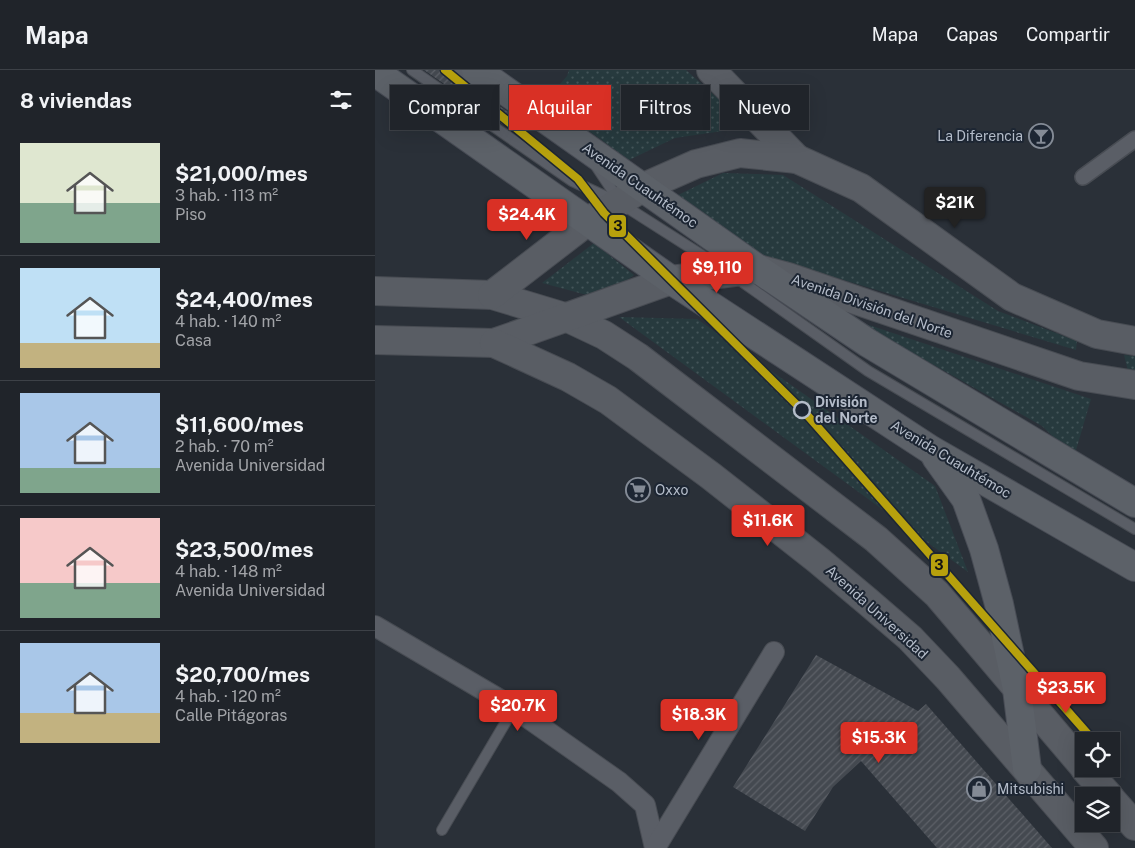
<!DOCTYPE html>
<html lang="es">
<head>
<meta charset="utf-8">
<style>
	body { margin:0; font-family:"Public Sans",sans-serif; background:#282c32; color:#f1f3f6; height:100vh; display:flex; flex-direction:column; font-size:19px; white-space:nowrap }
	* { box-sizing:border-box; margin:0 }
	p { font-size:16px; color:#a2a4a8 }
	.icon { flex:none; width:28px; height:28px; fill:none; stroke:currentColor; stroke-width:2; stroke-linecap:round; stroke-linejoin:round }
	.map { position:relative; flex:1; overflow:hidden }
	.panel { display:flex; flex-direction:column; background:#20242a; width:375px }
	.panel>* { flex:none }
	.hud { position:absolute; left:15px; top:15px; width:475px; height:45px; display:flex; gap:10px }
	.fabs { position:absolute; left:700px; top:662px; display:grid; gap:10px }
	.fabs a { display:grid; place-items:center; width:45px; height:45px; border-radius:0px; background:#20242a; box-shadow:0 5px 20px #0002,0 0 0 1px #3d4147; font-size:25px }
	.price { position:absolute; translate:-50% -42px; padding:0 11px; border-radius:5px; background:#d93025; color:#fff; font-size:16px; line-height:32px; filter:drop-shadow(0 1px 2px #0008) }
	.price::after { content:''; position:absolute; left:50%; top:30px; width:15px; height:11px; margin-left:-8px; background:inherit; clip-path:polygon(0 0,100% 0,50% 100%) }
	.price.on { background:#222; color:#fff }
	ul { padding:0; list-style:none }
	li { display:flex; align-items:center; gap:15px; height:125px; padding:0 20px }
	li+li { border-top:1px solid #3d4147 }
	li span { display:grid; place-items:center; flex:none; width:140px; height:100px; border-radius:0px; color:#555 }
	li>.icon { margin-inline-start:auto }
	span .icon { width:60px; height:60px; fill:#fffc; stroke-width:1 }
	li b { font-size:21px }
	h2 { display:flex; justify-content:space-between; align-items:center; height:60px; padding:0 20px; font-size:21px }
	.pill { padding:0 18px; border-radius:0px; background:#20242a; box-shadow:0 5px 20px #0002,0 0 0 1px #3d4147; font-size:18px; line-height:45px }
	.pill.on { background:#d93025; color:#fff }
	header { display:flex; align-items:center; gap:30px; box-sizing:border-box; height:70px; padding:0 25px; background:#20242a; border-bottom:1px solid #3d4147 }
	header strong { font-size:24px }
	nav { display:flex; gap:28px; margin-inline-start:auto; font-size:18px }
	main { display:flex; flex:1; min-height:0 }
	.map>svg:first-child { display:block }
	.grass { fill:url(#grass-dots) }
	.building { fill:url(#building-hatch) }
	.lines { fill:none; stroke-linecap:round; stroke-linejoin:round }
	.service-casing { stroke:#484c53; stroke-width:12 }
	.pedestrian-casing { stroke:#484c53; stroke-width:18 }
	.minor-casing { stroke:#484c53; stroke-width:22 }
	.secondary-casing { stroke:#484c53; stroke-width:30 }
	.primary-casing { stroke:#484c55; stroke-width:30 }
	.service { stroke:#5a5e66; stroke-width:10 }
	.pedestrian { stroke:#5a5e66; stroke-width:15 }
	.minor { stroke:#5a5e66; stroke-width:20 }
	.secondary { stroke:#595d64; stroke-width:28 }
	.primary { stroke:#5c6168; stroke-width:28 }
	.metro-1-casing { stroke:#1d2633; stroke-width:11 }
	.metro-1 { stroke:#b7a10d; stroke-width:8 }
	.stop-dot { fill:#1d2633; stroke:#b4bcc9; stroke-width:2.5 }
	.labels { text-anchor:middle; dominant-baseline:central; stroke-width:4; stroke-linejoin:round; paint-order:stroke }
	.poi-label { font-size:14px; fill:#b4bcc9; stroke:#1d2633; text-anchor:start }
	.street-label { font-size:14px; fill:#b4bcc9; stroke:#1d2633 }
	.stop-label { font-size:14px; font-weight:bold; fill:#b4bcc9; stroke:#1d2633; text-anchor:start }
	.line-badge { stroke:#1d2633; stroke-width:2 }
	.pale-badge-label { font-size:14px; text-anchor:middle; font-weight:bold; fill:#111 }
</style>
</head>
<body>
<header>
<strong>Mapa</strong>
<nav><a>Mapa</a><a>Capas</a><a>Compartir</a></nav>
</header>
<main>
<section class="panel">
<h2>8 viviendas<svg class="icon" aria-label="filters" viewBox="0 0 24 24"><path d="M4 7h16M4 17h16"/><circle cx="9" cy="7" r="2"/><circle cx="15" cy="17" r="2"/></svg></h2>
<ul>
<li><span style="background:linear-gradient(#dfe7d0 60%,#7fa58c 0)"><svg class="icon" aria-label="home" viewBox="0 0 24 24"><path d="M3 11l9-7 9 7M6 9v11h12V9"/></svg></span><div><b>$21,000/mes</b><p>3 hab. · 113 m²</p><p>Piso</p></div></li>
<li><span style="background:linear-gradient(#bfe0f5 75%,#c2b280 0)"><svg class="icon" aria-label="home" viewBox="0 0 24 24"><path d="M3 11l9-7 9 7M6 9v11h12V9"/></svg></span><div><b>$24,400/mes</b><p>4 hab. · 140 m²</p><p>Casa</p></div></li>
<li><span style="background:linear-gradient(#a9c7e8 75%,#7fa58c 0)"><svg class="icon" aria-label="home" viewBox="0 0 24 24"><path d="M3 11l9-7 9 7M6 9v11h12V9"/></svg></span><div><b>$11,600/mes</b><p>2 hab. · 70 m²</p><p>Avenida Universidad</p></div></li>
<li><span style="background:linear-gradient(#f6c9c9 65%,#7fa58c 0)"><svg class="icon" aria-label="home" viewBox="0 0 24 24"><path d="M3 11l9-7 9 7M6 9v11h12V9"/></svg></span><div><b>$23,500/mes</b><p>4 hab. · 148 m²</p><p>Avenida Universidad</p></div></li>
<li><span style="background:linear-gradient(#a9c7e8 70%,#c2b280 0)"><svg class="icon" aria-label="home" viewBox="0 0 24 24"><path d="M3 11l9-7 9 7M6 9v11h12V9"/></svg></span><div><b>$20,700/mes</b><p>4 hab. · 120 m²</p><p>Calle Pitágoras</p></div></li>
</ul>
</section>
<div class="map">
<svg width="760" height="778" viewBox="0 0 760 778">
	<defs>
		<pattern id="grass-dots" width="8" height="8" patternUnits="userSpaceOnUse" patternTransform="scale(1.25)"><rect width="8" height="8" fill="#273a3e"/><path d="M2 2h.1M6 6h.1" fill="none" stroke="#445559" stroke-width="1.8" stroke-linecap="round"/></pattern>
		<pattern id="building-hatch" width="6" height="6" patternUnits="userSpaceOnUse" patternTransform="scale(1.25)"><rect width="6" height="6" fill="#444950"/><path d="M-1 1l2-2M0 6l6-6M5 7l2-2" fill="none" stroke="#5d6168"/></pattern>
	</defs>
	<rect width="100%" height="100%" fill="#2a3038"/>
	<g class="grass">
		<path d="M194,0H311L375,57L300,68L254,90L171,30L192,6Z"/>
		<path d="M348,103L408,105L623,241L702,271L701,280L375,182L301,126Z"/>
		<path d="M219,173L259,205L227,229L167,213Z"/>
		<path d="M244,247L322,249L560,416L593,502Z"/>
		<path d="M479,250L716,329L699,387L667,356Z"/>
		<path d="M749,285L760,286V301H753Z"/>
	</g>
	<g class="building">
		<path d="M49,0H77L80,6L138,45L130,56Z"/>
		<path d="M441,585L543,641L551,634L677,778H562L486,691L458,717L430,761L358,717Z"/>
	</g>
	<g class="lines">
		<defs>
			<g id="service">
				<path d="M37,0L197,111L245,133L347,198"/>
				<path d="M84,0L99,10"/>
				<path d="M221,96L245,132"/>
				<path d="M359,206L493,301L760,459"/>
				<path d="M67,760L139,638"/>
			</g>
			<path id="pedestrian" d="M708,107L760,69"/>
			<g id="minor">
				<path d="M0,556L139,638L244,712L270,735L280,778"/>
				<path d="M280,778L399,582"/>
			</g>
			<g id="secondary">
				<path d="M336,0L422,89"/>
				<path d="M0,221L117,225L193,248L229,265L263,287L501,469L562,524L709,697"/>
				<path d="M117,225L213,151L269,117L321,94L365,83L422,89L486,118L637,227L722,264L760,271"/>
				<path d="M0,270L119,273L296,210L383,199L413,207L704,306L760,315"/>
				<path d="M119,273L193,307L233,330L336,406L443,490L492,531L535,568L573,608L719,778"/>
				<path d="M710,699L734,726"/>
				<path d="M736,729L760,756"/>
			</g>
			<g id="primary">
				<path d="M101,0L383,199L493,273L760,433"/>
				<path d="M0,2L296,210L556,380L760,497"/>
				<path d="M561,387L591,429L609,479L624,534L642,619L652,699"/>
			</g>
		</defs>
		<use href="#service" class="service-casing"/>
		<use href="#pedestrian" class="pedestrian-casing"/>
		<use href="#minor" class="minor-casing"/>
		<use href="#secondary" class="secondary-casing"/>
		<use href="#primary" class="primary-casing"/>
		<use href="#service" class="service"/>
		<use href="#pedestrian" class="pedestrian"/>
		<use href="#minor" class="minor"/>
		<use href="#secondary" class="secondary"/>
		<use href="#primary" class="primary"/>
		<defs>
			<path id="metro-1" d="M70,0L203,109L229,143L433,346L719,671"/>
		</defs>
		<use href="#metro-1" class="metro-1-casing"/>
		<use href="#metro-1" class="metro-1"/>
	</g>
	<defs>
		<symbol id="bar-ring" viewBox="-11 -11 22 22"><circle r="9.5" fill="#1d2633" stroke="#848b96" stroke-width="1.5"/><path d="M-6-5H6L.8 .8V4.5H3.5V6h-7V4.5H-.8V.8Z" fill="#848b96"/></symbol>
		<symbol id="supermarket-ring" viewBox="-11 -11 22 22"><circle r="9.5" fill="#1d2633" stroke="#848b96" stroke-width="1.5"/><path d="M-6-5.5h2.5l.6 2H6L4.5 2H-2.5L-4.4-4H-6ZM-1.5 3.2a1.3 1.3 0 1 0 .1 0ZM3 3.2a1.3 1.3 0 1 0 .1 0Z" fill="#848b96"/></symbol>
		<symbol id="shop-ring" viewBox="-11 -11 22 22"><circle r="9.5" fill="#1d2633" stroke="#848b96" stroke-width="1.5"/><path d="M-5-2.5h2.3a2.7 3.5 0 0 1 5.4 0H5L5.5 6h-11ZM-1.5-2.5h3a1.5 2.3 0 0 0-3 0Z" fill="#848b96"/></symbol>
	</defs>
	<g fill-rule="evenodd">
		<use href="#bar-ring" x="652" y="52" width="28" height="28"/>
		<use href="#supermarket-ring" x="249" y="406" width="28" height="28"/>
		<use href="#shop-ring" x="590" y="705" width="28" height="28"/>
	</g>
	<circle class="stop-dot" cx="427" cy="340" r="8"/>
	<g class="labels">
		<g class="poi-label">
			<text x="648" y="66" text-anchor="end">La Diferencia</text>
			<text x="280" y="420">Oxxo</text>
			<text x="622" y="719">Mitsubishi</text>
		</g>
		<g class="street-label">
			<text transform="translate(265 115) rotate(35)">Avenida Cuauhtémoc</text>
			<text transform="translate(497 236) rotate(19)">Avenida División del Norte</text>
			<text transform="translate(576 389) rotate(31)">Avenida Cuauhtémoc</text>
			<text transform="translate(502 542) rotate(42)">Avenida Universidad</text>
		</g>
		<g class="stop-label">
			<text x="440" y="332">División<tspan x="440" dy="16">del Norte</tspan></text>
		</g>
	</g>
	<g class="line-badge">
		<rect x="233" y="144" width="19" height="24" rx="5" fill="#b7a10d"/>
		<rect x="555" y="483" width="19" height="24" rx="5" fill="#b7a10d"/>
	</g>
	<g class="pale-badge-label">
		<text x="243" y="161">3</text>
		<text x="564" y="500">3</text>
	</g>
</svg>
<div class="fabs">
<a><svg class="icon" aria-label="locate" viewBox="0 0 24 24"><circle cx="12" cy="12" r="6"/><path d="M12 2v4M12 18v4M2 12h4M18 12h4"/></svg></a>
<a><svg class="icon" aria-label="layers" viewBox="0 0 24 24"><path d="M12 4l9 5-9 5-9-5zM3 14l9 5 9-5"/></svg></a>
</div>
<b class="price on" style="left:580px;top:159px">$21K</b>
<b class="price" style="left:152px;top:171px">$24.4K</b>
<b class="price" style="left:342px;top:224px">$9,110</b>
<b class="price" style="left:393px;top:477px">$11.6K</b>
<b class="price" style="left:691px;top:644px">$23.5K</b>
<b class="price" style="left:143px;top:662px">$20.7K</b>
<b class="price" style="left:324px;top:671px">$18.3K</b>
<b class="price" style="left:504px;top:694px">$15.3K</b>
<div class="hud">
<a class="pill">Comprar</a>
<a class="pill on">Alquilar</a>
<a class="pill">Filtros</a>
<a class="pill">Nuevo</a>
</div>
</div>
</main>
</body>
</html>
